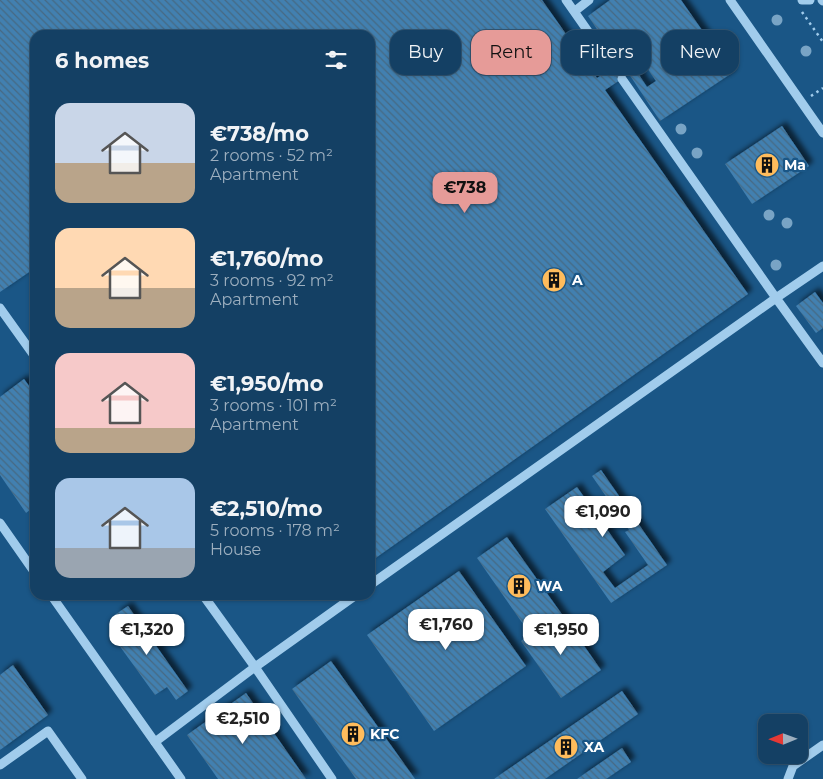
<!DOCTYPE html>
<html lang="en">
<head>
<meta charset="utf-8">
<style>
	body { margin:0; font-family:Montserrat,sans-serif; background:#1d476a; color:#f1f3f6; height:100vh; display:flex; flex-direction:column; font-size:19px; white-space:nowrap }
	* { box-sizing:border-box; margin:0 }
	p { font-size:16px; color:#9dafbf }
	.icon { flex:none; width:28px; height:28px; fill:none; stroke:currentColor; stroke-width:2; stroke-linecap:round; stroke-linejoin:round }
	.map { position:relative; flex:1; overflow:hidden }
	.panel { position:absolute; left:30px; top:30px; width:345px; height:570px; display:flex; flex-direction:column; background:#144064; border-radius:15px; box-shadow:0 1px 4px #0004,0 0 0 1px #335978 }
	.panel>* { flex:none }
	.top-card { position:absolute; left:390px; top:30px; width:358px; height:45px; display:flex; gap:10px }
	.needle { width:32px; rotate:269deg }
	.tools { position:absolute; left:758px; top:714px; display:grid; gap:10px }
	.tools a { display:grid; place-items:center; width:50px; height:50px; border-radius:10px; background:#144064; box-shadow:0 1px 4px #0004,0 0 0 1px #335978; font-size:25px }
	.price { position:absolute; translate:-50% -42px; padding:0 11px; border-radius:10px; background:#fff; color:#222; font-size:16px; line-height:32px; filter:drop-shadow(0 1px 2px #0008) }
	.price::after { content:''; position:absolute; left:50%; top:30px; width:15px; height:11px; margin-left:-8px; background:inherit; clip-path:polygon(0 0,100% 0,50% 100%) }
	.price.current { background:#e69b98; color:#111 }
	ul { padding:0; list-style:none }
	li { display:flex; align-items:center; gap:15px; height:125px; padding:0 25px }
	li span { display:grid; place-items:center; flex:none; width:140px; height:100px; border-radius:15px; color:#555 }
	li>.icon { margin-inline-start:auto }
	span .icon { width:60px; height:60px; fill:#fffc; stroke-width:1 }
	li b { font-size:21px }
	h2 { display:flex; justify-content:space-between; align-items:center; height:60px; padding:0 25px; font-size:21px }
	.tag { padding:0 18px; border-radius:15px; background:#144064; box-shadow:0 1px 4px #0004,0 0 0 1px #335978; font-size:18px; line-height:45px }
	.tag.current { background:#e69b98; color:#111 }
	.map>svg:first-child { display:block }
	.building { fill:url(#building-back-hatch); fill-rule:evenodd; filter:url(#shadow) }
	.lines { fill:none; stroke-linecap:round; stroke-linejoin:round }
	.minor-tunnel { stroke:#3c6f98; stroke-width:9; stroke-dasharray:9 4.5; stroke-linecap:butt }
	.path { stroke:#a1ccec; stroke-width:2.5; stroke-dasharray:2.5 4; stroke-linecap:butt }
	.minor { stroke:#a1ccec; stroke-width:9 }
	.tree { fill:#79a4c5 }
	.labels { text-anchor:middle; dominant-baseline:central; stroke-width:4.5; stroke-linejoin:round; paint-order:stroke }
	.poi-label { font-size:14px; font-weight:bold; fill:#fff; stroke:#1a5686; text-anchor:start }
</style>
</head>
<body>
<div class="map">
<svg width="823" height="779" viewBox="0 0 823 779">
	<defs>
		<pattern id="building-back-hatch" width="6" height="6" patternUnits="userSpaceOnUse" patternTransform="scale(1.25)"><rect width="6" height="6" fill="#4280b0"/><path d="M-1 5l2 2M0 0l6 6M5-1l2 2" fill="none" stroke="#466983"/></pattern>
		<filter id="shadow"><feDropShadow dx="4.5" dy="-4.5" stdDeviation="2.5" flood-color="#0009"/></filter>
	</defs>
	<rect width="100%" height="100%" fill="#1a5686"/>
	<g class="building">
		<path d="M0,0H542L597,78L620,63L588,16L610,0H681L732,73L660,121L629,74L605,90L748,294L370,562V35H35V268L0,292ZM624,35L656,81L647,87L616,40Z"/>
		<path d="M782,126L809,166L752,204L725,164Z"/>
		<path d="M815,292L823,303V328L816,333L796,306Z"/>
		<path d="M24,379L35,394V506L26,513L0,475V397Z"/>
		<path d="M601,470L667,565L611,603L545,509L577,487L625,555L603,572L615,588L648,565L625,532L629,530L592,476Z"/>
		<path d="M507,537L561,613L530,634L477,558Z"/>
		<path d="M459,571L526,666L434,731L367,635Z"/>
		<path d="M128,606L188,691L176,700L167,687L155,695L111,634L124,626L116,614Z"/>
		<path d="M561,613L601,670L561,698L521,641Z"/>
		<path d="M331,661L415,779H356L292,689Z"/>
		<path d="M13,665L48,715L0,750V675Z"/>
		<path d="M622,691L638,714L545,779H494Z"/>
		<path d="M246,693L306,779H218L187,735Z"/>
		<path d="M622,748L631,762L606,779H577Z"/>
	</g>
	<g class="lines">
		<path class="minor-tunnel" d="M613,67L622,79"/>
		<g class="path">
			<path d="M802,12L823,42"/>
			<path d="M811,96L823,88"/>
		</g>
		<g class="minor">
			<path d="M566,0L613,67"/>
			<path d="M730,0L823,133"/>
			<path d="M802,0H810"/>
			<path d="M822,0L823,1"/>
			<path d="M575,11L589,0"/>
			<path d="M823,266L776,298L823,363"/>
			<path d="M0,308L35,357"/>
			<path d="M0,523L35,573"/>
			<path d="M370,585L776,298L622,79"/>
			<path d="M51,595L181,779"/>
			<path d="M203,595L255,667L356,595"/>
			<path d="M155,742L255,667L332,779"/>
			<path d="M0,765L48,731L82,779"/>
			<path d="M788,779L793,766L823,745"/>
		</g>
	</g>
	<g class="tree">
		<circle cx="777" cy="20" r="5.5"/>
		<circle cx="729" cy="38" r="5.5"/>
		<circle cx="806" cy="51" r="5.5"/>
		<circle cx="681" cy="129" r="5.5"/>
		<circle cx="697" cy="153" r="5.5"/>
		<circle cx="769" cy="215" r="5.5"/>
		<circle cx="787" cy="223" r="5.5"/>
		<circle cx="776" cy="265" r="5.5"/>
	</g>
	<defs>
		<symbol id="building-disc" viewBox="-11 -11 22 22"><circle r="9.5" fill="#ffbc5c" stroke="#1a5686"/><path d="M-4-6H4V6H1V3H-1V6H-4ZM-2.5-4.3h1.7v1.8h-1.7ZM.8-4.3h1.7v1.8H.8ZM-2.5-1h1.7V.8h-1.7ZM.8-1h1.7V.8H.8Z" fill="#111"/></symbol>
	</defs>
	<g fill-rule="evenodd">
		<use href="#building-disc" x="753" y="151" width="28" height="28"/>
		<use href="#building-disc" x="540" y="266" width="28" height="28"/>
		<use href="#building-disc" x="505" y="572" width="28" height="28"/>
		<use href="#building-disc" x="339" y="720" width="28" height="28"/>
		<use href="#building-disc" x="552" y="733" width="28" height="28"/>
	</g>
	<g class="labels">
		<g class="poi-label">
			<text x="784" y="165">Ma</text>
			<text x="572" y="280">A</text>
			<text x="536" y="586">WA</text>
			<text x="370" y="734">KFC</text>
			<text x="584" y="747">XA</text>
		</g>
	</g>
</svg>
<div class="tools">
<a><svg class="needle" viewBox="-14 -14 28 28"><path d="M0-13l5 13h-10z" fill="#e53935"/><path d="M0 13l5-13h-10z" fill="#9dafbf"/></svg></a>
</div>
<b class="price current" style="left:465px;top:214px">€738</b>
<b class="price" style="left:603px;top:538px">€1,090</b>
<b class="price" style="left:446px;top:651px">€1,760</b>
<b class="price" style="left:147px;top:656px">€1,320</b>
<b class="price" style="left:561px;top:656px">€1,950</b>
<b class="price" style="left:243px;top:745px">€2,510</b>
<div class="top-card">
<a class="tag">Buy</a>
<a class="tag current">Rent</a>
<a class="tag">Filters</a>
<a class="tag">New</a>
</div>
<section class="panel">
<h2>6 homes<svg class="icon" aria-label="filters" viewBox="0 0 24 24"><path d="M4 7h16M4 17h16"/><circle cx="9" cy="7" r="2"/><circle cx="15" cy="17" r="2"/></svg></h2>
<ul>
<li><span style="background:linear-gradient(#c9d6e8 60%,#b9a48a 0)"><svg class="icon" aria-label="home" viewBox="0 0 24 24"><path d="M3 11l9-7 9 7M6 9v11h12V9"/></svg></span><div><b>€738/mo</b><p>2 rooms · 52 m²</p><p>Apartment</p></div></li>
<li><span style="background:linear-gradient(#ffd9b3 60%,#b9a48a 0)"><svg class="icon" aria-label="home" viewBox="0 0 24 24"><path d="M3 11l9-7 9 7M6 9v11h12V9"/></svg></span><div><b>€1,760/mo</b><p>3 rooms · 92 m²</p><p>Apartment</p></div></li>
<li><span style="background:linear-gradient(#f6c9c9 75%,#b9a48a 0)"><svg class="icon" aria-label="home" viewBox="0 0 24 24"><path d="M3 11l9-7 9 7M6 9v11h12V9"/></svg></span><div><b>€1,950/mo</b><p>3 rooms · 101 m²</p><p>Apartment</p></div></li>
<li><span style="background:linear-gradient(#a9c7e8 70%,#9aa5b1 0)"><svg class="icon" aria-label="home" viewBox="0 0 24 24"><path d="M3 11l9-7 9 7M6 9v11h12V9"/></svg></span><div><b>€2,510/mo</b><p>5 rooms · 178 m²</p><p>House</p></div></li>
</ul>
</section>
</div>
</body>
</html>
